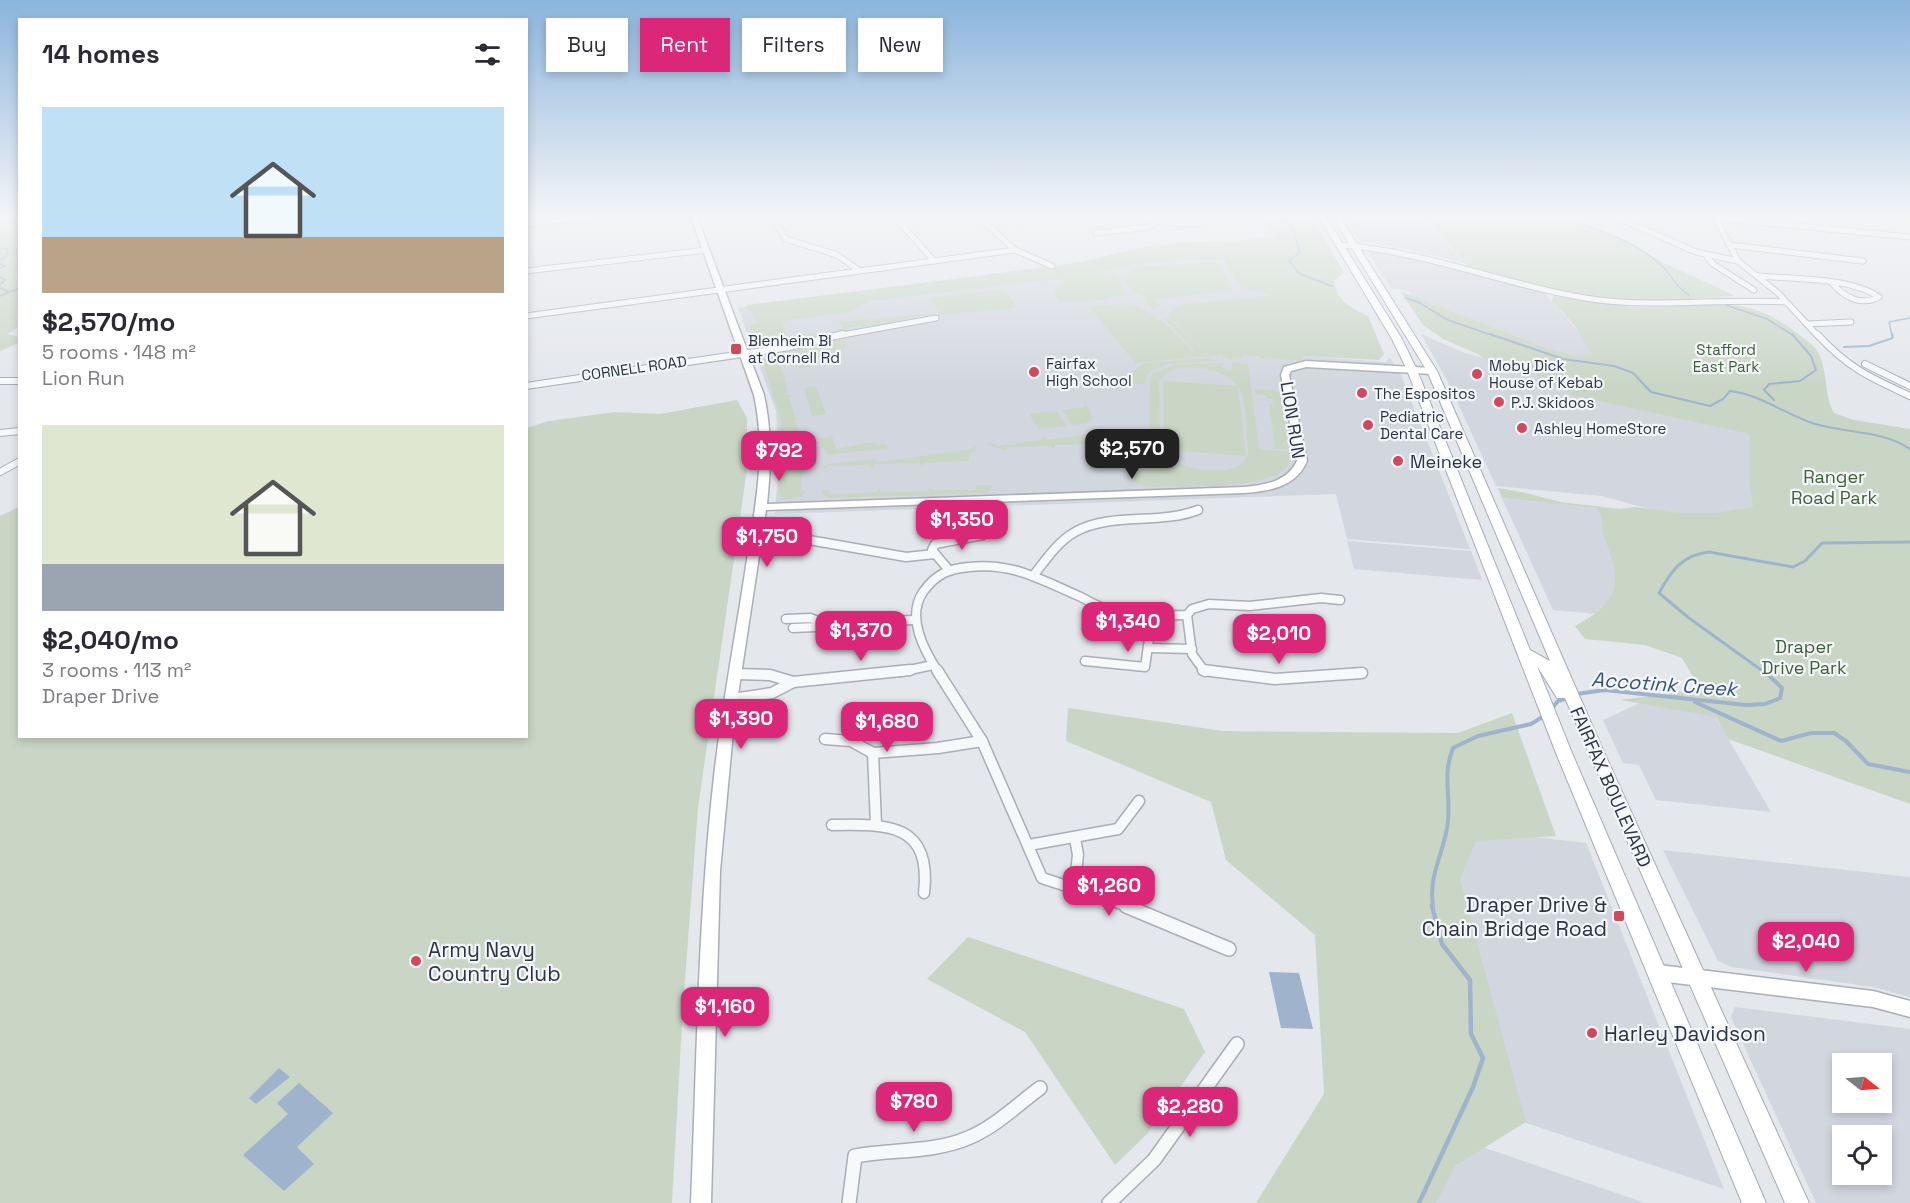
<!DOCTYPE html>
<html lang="en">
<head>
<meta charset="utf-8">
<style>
	body { margin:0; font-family:"Space Grotesk",sans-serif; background:#f7f7f7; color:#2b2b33; height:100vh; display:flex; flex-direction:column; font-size:22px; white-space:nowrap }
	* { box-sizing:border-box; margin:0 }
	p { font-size:20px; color:#7c7c81 }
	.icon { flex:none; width:33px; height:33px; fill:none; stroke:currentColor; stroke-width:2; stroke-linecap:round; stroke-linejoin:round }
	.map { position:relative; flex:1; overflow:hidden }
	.sheet { position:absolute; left:18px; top:18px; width:510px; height:720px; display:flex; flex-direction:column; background:#fff; border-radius:0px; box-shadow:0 3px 9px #0003 }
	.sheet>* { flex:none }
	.guide { position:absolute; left:546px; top:18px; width:570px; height:54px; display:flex; gap:12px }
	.needle { width:39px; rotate:107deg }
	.controls { position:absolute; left:1832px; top:1053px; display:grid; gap:12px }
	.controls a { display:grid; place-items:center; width:60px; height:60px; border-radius:0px; background:#fff; box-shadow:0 3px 9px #0003; font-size:30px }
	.price { position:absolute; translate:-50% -51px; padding:0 14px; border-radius:12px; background:#db2777; color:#fff; font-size:20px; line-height:39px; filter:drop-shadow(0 2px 3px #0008) }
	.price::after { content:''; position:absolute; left:50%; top:36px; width:18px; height:14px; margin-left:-9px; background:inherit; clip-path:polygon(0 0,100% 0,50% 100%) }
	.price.selected { background:#222; color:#fff }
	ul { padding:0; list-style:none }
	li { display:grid; align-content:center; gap:12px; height:318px; padding:0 24px }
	li span { display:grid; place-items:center; height:186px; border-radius:0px; color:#555 }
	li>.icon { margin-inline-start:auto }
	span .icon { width:108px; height:108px; fill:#fffc; stroke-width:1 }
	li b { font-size:26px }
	h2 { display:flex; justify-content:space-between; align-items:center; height:72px; padding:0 24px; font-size:26px }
	.pill { padding:0 21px; border-radius:0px; background:#fff; box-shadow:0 3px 9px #0003; font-size:21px; line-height:54px }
	.pill.selected { background:#db2777; color:#fff }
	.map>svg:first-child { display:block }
	.built { fill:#d2d6de; fill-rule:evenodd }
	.green { fill:#c9d6c5; fill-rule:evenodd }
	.water { fill:#9fb4cc }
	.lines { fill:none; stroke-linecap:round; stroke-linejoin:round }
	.stream-far4 { stroke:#9fb4cc; stroke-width:1.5 }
	.stream-far3 { stroke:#9fb4cc; stroke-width:2 }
	.stream-far2 { stroke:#9fb4cc; stroke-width:3 }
	.stream-far1 { stroke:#9fb4cc; stroke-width:4 }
	.stream { stroke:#9fb4cc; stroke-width:4.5 }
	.street-far4-casing { stroke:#a9aeb7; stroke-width:7 }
	.street-far3-casing { stroke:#a9aeb7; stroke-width:8 }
	.street-far2-casing { stroke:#a9aeb7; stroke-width:11 }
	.street-far1-casing { stroke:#a9aeb7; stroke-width:13 }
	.street-casing { stroke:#a9aeb7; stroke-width:16 }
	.secondary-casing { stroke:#a9aeb7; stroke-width:3 }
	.primary-casing { stroke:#a3abb8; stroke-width:2 }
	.street-far4 { stroke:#f7f8fa; stroke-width:5 }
	.street-far3 { stroke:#f7f8fa; stroke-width:6 }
	.street-far2 { stroke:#f7f8fa; stroke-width:8 }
	.street-far1 { stroke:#f7f8fa; stroke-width:10 }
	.street { stroke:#f7f8fa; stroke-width:13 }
	.secondary { fill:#fff; fill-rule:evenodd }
	.primary { fill:#fff; fill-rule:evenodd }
	.poi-dot { fill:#d1495b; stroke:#f4f6f9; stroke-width:2 }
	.labels { text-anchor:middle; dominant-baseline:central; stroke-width:4.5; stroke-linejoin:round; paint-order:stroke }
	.far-poi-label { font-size:15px; fill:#2b3445; stroke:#f4f6f9; text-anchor:start }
	.far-park-label { font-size:15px; fill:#3f6138; stroke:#f4f6f9 }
	.far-street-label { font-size:15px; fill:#2b3445; stroke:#f4f6f9 }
	.street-label { font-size:18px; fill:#2b3445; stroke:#f4f6f9 }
	.poi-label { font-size:18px; fill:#2b3445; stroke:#f4f6f9; text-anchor:start }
	.park-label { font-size:18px; fill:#3f6138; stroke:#f4f6f9 }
	.water-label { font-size:20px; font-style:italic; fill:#34527a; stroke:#f4f6f9 }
	.near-poi-label { font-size:21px; fill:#2b3445; stroke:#f4f6f9; text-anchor:start }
</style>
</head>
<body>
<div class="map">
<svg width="1910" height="1203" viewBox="0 0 1910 1203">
	<rect width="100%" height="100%" fill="#e4e7ec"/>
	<g class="built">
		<path d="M1345,217H1421L1466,264L1416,251L1360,241Z"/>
		<path d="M1274,236L1303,356L1385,362L1390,358L1401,375L1470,549L1347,539L1336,494L775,514L779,455L776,411L738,308Z"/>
		<path d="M1374,249L1407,255L1544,292L1608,366L1753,391L1770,543L1602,496L1496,486L1448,382L1421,334L1465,353L1537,373L1524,355L1419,307L1408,290L1392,289L1367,251Z"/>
		<path d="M1502,498L1597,508L1661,620L1553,610Z"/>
		<path d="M1347,541L1471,551L1482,580L1354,569Z"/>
		<path d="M1640,703L1713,713L1771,812L1656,800L1639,765L1623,763L1603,720Z"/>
		<path d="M1415,823L1586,843L1724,1189L1484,1109Z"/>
		<path d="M1663,850L1910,877V997L1873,987L1732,967L1718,961Z"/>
		<path d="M1735,1007L1910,1029V1203H1816L1731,1017ZM1842,1064H1881V1102H1842ZM1842,1136H1881V1174H1842Z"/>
		<path d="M1436,1131L1645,1203H1427Z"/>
	</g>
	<g class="green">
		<path d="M1247,217H1312L1344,273L1334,280C1335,300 1351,308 1368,316L1384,354L1379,360L1302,356V360C1287,361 1274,357 1260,359L1259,356L1244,355L1242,358C1235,359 1226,360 1221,354L1210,356L1171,318L1169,314L1179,305L1274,295C1241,286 1241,294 1225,260C1177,256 1127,266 1080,276L1103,273L1117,275L1126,295L1107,298L1108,300L1059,302L1055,295V289L1066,278L870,301L850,312L788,320L782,323L787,337L792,338V341L767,347L757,345L755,341L758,340H755L749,325L759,323L746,305L1025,270C1075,268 1112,251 1160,245C1198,239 1237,245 1275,236L1263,223Z"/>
		<path d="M1426,217H1563L1628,241L1662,262L1735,296L1643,302L1585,298L1470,269Z"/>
		<path d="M0,219H20L19,327L7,334L19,337V343L0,351Z"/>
		<path d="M1213,262L1219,264L1233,291L1157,299L1155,301L1161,305L1155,310H1151L1153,309L1145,301H1140L1147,298L1135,293L1123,279H1127L1130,268Z"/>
		<path d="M1002,289L1016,306L1013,308L946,315H940L931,298Z"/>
		<path d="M1400,291L1540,346L1578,357L1593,355L1574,325L1552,301L1553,296C1580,299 1608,305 1635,307C1699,310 1742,288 1798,334C1804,339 1814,345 1818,352C1828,371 1824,396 1834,413L1854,420L1910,429V804L1728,739L1716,717L1621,700L1687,691L1697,684L1682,658L1645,645L1585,639L1575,626C1623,600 1622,583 1603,534C1600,524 1606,523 1597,508L1502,498L1498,488L1522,492L1560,502L1620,509L1636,507L1680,513H1715L1753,507L1749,476L1750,434L1572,395L1564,389L1542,384L1534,371L1488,362L1478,354L1443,339L1423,325Z"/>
		<path d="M1120,304C1151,306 1170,328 1191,349L1190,352L1194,350L1163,318L1170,319L1209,356L1135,363L1090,307Z"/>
		<path d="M928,311L930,315L919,316L886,324L849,328V331L806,339L801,334L837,332V330L843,329L841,323L834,321L842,322L928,313Z"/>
		<path d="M841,339L846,342L845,348L835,350L836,353L811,357L814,362L809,363L810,367L798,368L795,350Z"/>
		<path d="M775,352L783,355L777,358L783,375L789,376L784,377L788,395L795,396L789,397L795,418H801L795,420L801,439H807L801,441L804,464L811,465L803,466L801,491H807C799,500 787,502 778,495L782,450L781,420L761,356Z"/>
		<path d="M1208,358L1217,361L1168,364L1149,372L1144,384L1127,383V378L1143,363Z"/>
		<path d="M1225,363L1221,368L1231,371L1233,363L1248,364L1259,449L1291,452L1288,466C1266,492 1181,485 1148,487L1134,482L1117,436L1123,440L1142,441L1143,447L1149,448L1150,381L1152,374L1173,365ZM1198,368C1253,373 1244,409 1248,452C1243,482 1185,470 1168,458L1230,462L1167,458L1160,450L1159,382C1166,367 1184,368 1198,368Z"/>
		<path d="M1163,381L1238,386L1246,456L1164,450Z"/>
		<path d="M816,386L826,414L812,416L804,388Z"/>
		<path d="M1255,389L1279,391L1290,450L1270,448L1275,447L1269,404H1273L1272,399H1267L1266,395L1255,394Z"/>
		<path d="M1082,397L1093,418L1087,423L1072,425L1062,410L1086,407Z"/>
		<path d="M737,400L747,418V469L698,808L683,1006L672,1203H0V516L19,507L20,736H526L527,428L549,421L615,412L660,414Z"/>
		<path d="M1056,411L1067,426L1039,429L1029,414Z"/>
		<path d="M1087,431L1099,433L1094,435L1096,442H1103L1104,448L1099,444L1055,445L1054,449L1051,446L1007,447L1006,451L987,444L994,443L997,446L1042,440L1043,436L1047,440L1083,435L1088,434Z"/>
		<path d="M832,436L836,449L874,442L877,445L886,444L888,448L827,455L819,439Z"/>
		<path d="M973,445L976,448L969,455V461L924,463L922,467L920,463L875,464L872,469L870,465L828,466L825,470L822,468L829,464L875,459L878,462L973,449Z"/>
		<path d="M976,485H990L992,487L988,493L830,498L823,495L821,490H829V495L877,492L879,488L881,492L928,491L930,486L933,490H976Z"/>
		<path d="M1068,708L1223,731L1458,733L1512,713L1556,836L1476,841L1460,880L1526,1122L1455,1166L1436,1203H1256L1324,1094L1315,935L1226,860L1211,802L1066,741Z"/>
		<path d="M968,937L1184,1009L1205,1052L1147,1134L1115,1165L1025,1032L927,979Z"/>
	</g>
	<g class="water">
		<path d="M1269,972L1299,973L1313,1029L1281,1028Z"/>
		<path d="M279,1068L290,1077L256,1104L249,1098Z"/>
		<path d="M299,1083L333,1113L297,1147L314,1164L284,1191L243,1155L288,1114L277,1103Z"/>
	</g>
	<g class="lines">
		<g class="stream-far4">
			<path d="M1283,217L1293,229L1300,252L1289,261L1300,274L1332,286"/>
			<path d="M1559,217C1594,228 1634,240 1661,265C1672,275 1676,288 1689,295"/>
			<path d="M0,248L8,249L6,257L0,260"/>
			<path d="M0,264L5,266L0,268"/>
			<path d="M0,277L5,280L0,285"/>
			<path d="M0,288L9,292"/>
			<path d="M0,296L20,288"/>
			<path d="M1405,298L1418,302L1448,320L1494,336"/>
			<path d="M1726,305L1767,319L1794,336"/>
			<path d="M1892,336L1889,322L1910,318"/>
		</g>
		<g class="stream-far3">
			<path d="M1490,334L1563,359L1614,366L1633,373L1651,392L1710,406L1723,399L1730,391C1761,395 1783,413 1812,423C1845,434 1880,429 1910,449"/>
			<path d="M1844,347L1869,346L1893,338L1892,334"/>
			<path d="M1774,400L1764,390L1769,384L1800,381L1816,370L1811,356L1792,334"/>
		</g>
		<path class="stream-far2" d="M1764,672L1689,618L1659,593C1671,571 1682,555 1709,552L1793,567L1805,561L1822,543L1910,542"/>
		<g class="stream-far1">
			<path d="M1576,694L1605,690L1746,705L1765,704L1780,698L1782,688L1763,670"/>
			<path d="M1695,702L1781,741L1811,733H1834L1846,741L1868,764L1910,772"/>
			<path d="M1551,709L1558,701L1567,698"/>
			<path d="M1433,907C1428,873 1445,852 1448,821C1451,793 1442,777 1453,748L1478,736L1531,724L1544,716"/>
		</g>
		<path class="stream" d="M1419,1203L1473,1087L1483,1058L1471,1034L1470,980L1442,944L1432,906"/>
		<defs>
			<g id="street-far4">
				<path d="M772,217L786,239L837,255L860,271"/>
				<path d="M895,217L934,261"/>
				<path d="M979,217L1015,250"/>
				<path d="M1616,217L1696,252L1738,261"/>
				<path d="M1715,217L1738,261L1778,293L1818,336"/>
				<path d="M1819,217L1830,229"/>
				<path d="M1716,218L1910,237"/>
				<path d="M1156,222L1197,224"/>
				<path d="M526,224L593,217"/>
				<path d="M1096,233L1149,227L1156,222L1150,217"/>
				<path d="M1340,245C1425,251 1502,284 1585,298C1652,309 1719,298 1786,302"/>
				<path d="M1729,245L1863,261"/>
				<path d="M1707,257L1713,264L1754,290"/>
				<path d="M526,271L706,250"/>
				<path d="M1757,276C1792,279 1850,277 1879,297C1862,306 1845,298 1833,284"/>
				<path d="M526,316L1015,250L1052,266"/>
				<path d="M1807,324L1851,322"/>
				<path d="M837,336L936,318"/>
			</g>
			<g id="street-far3">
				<path d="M1817,334C1848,368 1869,377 1910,396"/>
				<path d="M1865,364L1910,386"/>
				<path d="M0,381H20"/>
				<path d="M526,386L790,347L843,334"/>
				<path d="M0,433L20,431"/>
				<path d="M0,472L20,461"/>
			</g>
			<g id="street-far2">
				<path d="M809,540L906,557L935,554"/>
				<path d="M948,569L932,550L935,544L983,535"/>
				<path d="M1033,576C1045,561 1057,542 1075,532C1111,512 1159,525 1198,510"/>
				<path d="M1187,615L1192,654L1205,672"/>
				<path d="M786,619L810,618L824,623"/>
				<path d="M793,628L816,627L824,623L915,620"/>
				<path d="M1149,648L1192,649"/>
				<path d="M1085,661L1145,667L1149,639L1146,615"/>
				<path d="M900,672L933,665"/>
				<path d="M938,672C924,650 906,617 923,592C936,574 948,569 969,567C1013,562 1041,580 1081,597C1090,602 1100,608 1110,610C1135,617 1162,615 1187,615L1192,609L1209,604L1250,606L1321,598L1340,600"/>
			</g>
			<g id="street-far1">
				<path d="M937,670L982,741L1042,878L1131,907"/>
				<path d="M1203,670L1275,679L1362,673"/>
				<path d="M735,674L770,675L793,682L910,670"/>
				<path d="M732,699L772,693L793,682"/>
				<path d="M825,739L851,741L873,753L876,825"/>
				<path d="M873,753L938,748L982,741"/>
				<path d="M832,825C888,824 932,823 924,893"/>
				<path d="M1029,845L1118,829L1139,801"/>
				<path d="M1074,890L1078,855L1075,838"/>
			</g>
			<g id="street">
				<path d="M1126,906L1229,949"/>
				<path d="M849,1203L855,1156C892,1149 933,1153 968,1138C995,1127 1017,1105 1040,1088"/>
				<path d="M1109,1203L1154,1160L1237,1044"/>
			</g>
			<g id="secondary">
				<path d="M691,217H697L764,395C772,432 771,466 767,504L1244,487C1265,485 1287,482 1297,461L1281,375L1284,367L1306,361L1432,368L1436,371L1432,374L1306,367L1291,371L1289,375L1307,461C1296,487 1270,491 1244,493L766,510L734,721L720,871L711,1203H691C697,1058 698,912 715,768C723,700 736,633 746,566C755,508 767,453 754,395Z"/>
				<path d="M1659,965L1873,991L1910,1001V1017L1873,1007L1659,981L1653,979L1650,973L1653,967Z"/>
			</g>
			<path id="primary" d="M1319,217H1326L1402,339L1417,370L1530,650L1550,661L1427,371L1333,217H1340L1437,371L1603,750L1809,1203H1785L1565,698H1557L1537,666L1572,753L1766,1203H1742L1556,753L1407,370L1392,339Z"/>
		</defs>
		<use href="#street-far4" class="street-far4-casing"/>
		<use href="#street-far3" class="street-far3-casing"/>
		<use href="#street-far2" class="street-far2-casing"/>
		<use href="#street-far1" class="street-far1-casing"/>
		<use href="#street" class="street-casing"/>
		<use href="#secondary" class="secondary-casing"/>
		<use href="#primary" class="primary-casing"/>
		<use href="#street-far4" class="street-far4"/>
		<use href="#street-far3" class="street-far3"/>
		<use href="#street-far2" class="street-far2"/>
		<use href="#street-far1" class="street-far1"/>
		<use href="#street" class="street"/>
		<use href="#secondary" class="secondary"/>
		<use href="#primary" class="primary"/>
	</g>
	<linearGradient id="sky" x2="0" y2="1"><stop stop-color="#8bb4dd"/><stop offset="0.56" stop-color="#f3f4f6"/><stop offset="1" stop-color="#f3f4f6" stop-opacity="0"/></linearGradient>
	<rect width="1910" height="385" fill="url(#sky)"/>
	<g class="poi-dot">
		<rect x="730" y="343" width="12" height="12" rx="3"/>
		<circle cx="1034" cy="372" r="6"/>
		<circle cx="1477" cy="374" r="6"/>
		<circle cx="1362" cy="393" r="6"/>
		<circle cx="1499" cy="402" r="6"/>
		<circle cx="1368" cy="425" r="6"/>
		<circle cx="1522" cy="428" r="6"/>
		<circle cx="1398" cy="461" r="6"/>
		<rect x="1613" y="910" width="12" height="12" rx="3"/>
		<circle cx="416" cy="961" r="6"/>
		<circle cx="1592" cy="1033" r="6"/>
	</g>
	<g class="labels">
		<g class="far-poi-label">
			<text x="748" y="340">Blenheim Bl<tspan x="748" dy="17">at Cornell Rd</tspan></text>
			<text x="1046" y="363">Fairfax<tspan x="1046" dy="17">High School</tspan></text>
			<text x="1489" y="365">Moby Dick<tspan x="1489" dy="17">House of Kebab</tspan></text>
			<text x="1374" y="393">The Espositos</text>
			<text x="1511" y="402">P.J. Skidoos</text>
			<text x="1380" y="416">Pediatric<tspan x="1380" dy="17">Dental Care</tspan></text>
			<text x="1534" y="428">Ashley HomeStore</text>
		</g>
		<g class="far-park-label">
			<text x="1726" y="349">Stafford<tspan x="1726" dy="17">East Park</tspan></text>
		</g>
		<g class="far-street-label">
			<text transform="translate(634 368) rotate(-8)">CORNELL ROAD</text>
		</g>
		<g class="street-label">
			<text transform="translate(1293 420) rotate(81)">LION RUN</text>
			<text transform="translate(1611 787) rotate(66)">FAIRFAX BOULEVARD</text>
		</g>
		<g class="poi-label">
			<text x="1410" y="461">Meineke</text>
		</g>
		<g class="park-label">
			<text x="1834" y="476">Ranger<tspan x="1834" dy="21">Road Park</tspan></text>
			<text x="1804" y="646">Draper<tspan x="1804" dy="21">Drive Park</tspan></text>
		</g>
		<g class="water-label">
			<text transform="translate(1664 684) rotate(4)">Accotink Creek</text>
		</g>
		<g class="near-poi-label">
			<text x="1607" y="904" text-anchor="end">Draper Drive &amp;<tspan x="1607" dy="24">Chain Bridge Road</tspan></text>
			<text x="428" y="949">Army Navy<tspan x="428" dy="24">Country Club</tspan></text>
			<text x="1604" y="1033">Harley Davidson</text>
		</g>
	</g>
</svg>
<div class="controls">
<a><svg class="needle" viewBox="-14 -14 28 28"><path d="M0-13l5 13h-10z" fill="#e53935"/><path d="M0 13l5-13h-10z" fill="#7c7c81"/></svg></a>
<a><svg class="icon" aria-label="locate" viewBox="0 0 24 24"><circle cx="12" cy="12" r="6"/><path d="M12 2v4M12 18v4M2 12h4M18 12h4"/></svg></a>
</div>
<b class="price selected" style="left:1132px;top:480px">$2,570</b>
<b class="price" style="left:779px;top:482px">$792</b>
<b class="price" style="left:962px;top:551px">$1,350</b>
<b class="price" style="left:767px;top:568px">$1,750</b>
<b class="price" style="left:1128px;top:653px">$1,340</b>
<b class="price" style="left:861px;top:662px">$1,370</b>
<b class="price" style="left:1279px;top:665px">$2,010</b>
<b class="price" style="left:741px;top:750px">$1,390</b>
<b class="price" style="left:887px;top:753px">$1,680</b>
<b class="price" style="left:1109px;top:917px">$1,260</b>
<b class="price" style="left:1806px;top:973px">$2,040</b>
<b class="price" style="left:725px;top:1038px">$1,160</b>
<b class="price" style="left:914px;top:1133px">$780</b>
<b class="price" style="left:1190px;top:1138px">$2,280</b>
<div class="guide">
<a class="pill">Buy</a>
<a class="pill selected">Rent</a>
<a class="pill">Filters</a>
<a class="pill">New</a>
</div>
<section class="sheet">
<h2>14 homes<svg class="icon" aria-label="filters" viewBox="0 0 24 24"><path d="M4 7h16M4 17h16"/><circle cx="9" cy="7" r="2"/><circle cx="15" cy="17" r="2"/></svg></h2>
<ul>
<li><span style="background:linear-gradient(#bfe0f5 70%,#b9a48a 0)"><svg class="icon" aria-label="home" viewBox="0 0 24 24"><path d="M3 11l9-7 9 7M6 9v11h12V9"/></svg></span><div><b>$2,570/mo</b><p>5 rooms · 148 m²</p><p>Lion Run</p></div></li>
<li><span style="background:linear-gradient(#dfe7d0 75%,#9aa5b1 0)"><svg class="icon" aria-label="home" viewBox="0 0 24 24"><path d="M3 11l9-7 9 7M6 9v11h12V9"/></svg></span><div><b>$2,040/mo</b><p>3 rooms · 113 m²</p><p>Draper Drive</p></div></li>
</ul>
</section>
</div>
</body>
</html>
